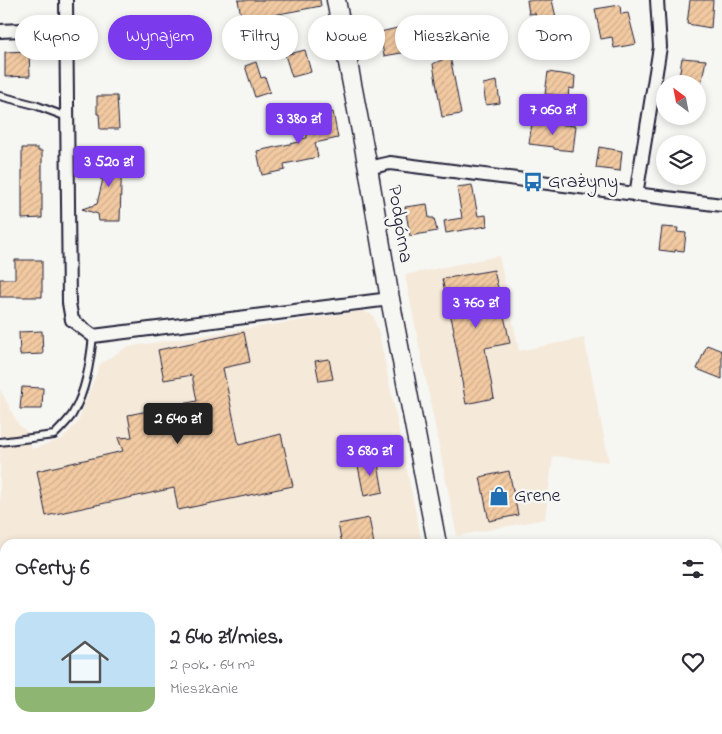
<!DOCTYPE html>
<html lang="pl">
<head>
<meta charset="utf-8">
<style>
	body { margin:0; font-family:"Indie Flower",sans-serif; background:#f2f2f3; color:#2b2b33; height:100vh; display:flex; flex-direction:column; font-size:19px; white-space:nowrap }
	* { box-sizing:border-box; margin:0 }
	p { font-size:16px; color:#7c7c81 }
	.icon { flex:none; width:28px; height:28px; fill:none; stroke:currentColor; stroke-width:2; stroke-linecap:round; stroke-linejoin:round }
	.map { position:relative; flex:1; overflow:hidden }
	.panel { position:absolute; left:0px; top:539px; width:722px; height:196px; display:flex; flex-direction:column; background:#fff; border-radius:15px 15px 0 0; box-shadow:0 2px 8px #0003 }
	.panel>* { flex:none }
	.hud { position:absolute; left:15px; top:15px; width:692px; height:45px; display:flex; gap:10px }
	.needle { width:32px; rotate:328deg }
	.controls { position:absolute; left:656px; top:75px; display:grid; gap:10px }
	.controls a { display:grid; place-items:center; width:50px; height:50px; border-radius:50%; background:#fff; box-shadow:0 2px 8px #0003; font-size:25px }
	.price { position:absolute; translate:-50% -42px; padding:0 11px; border-radius:5px; background:#7c3aed; color:#fff; font-size:16px; line-height:32px; filter:drop-shadow(0 1px 2px #0008) }
	.price::after { content:''; position:absolute; left:50%; top:30px; width:15px; height:11px; margin-left:-8px; background:inherit; clip-path:polygon(0 0,100% 0,50% 100%) }
	.price.current { background:#222; color:#fff }
	ul { padding:0; list-style:none }
	li { display:flex; align-items:center; gap:15px; height:125px; padding:0 15px }
	li span { display:grid; place-items:center; flex:none; width:140px; height:100px; border-radius:15px; color:#555 }
	li>.icon { margin-inline-start:auto }
	span .icon { width:60px; height:60px; fill:#fffc; stroke-width:1 }
	li b { font-size:21px }
	h2 { display:flex; justify-content:space-between; align-items:center; height:60px; padding:0 15px; font-size:21px }
	.tag { padding:0 18px; border-radius:22px; background:#fff; box-shadow:0 2px 8px #0003; font-size:18px; line-height:45px }
	.tag.current { background:#7c3aed; color:#fff }
	.map>svg:first-child { display:block }
	.built { fill:#f5e9da }
	.building { fill:url(#building-hatch); stroke:#22223b }
	.lines { fill:none; stroke-linecap:round; stroke-linejoin:round }
	.service-casing { stroke:#22223b; stroke-width:10 }
	.minor-casing { stroke:#22223b; stroke-width:16 }
	.secondary-casing { stroke:#22223b; stroke-width:21 }
	.service { stroke:#f6f6f2; stroke-width:6 }
	.minor { stroke:#f6f6f2; stroke-width:12 }
	.secondary { stroke:#f6f6f2; stroke-width:18 }
	.labels { text-anchor:middle; dominant-baseline:central; stroke-width:5; stroke-linejoin:round; paint-order:stroke }
	.poi-label { font-size:20px; fill:#22223b; stroke:#f6f6f2; text-anchor:start }
	.street-label { font-size:20px; fill:#22223b; stroke:#f6f6f2 }
</style>
</head>
<body>
<div class="map">
<svg width="722" height="734" viewBox="0 0 722 734">
	<defs>
		<pattern id="building-hatch" width="6" height="6" patternUnits="userSpaceOnUse" patternTransform="scale(1.25)"><rect width="6" height="6" fill="#f2caa2"/><path d="M-1 1l2-2M0 6l6-6M5 7l2-2" fill="none" stroke="#cfad8c"/></pattern>
	</defs>
	<rect width="100%" height="100%" fill="#f6f6f2"/>
	<filter id="ink" filterUnits="userSpaceOnUse"><feTurbulence type="fractalNoise" baseFrequency=".02" numOctaves="2"/><feDisplacementMap in="SourceGraphic" scale="10" xChannelSelector="R" yChannelSelector="G"/><feConvolveMatrix kernelMatrix="1 2 1 2 8 2 1 2 1" color-interpolation-filters="sRGB"/></filter>
	<g filter="url(#ink)">
		<g class="built">
			<path d="M499,256L519,351L584,338L609,462L553,456L545,519L457,536L405,275Z"/>
			<path d="M362,311L373,315L379,333L422,544H5V653H0V389L18,424L26,431L32,449L62,439L78,422L100,364L127,347Z"/>
			<path d="M97,730H378L379,734H97Z"/>
		</g>
		<g class="building">
			<path d="M238,0H320L321,6L242,21Z"/>
			<path d="M527,0H552L558,26L538,30L535,13L529,14Z"/>
			<path d="M690,0H713L711,28L687,24Z"/>
			<path d="M620,5L621,14L628,13L636,44L614,48L612,37L601,39L595,9Z"/>
			<path d="M438,18L443,46H439V55L432,56L426,20Z"/>
			<path d="M402,27L407,52L384,56L380,32Z"/>
			<path d="M305,50L311,72L292,77L285,55Z"/>
			<path d="M29,51L30,76L5,77V52Z"/>
			<path d="M450,56L461,114L442,117L433,64Z"/>
			<path d="M682,58L706,60L701,84H678Z"/>
			<path d="M256,62L261,78L265,77L270,92L255,97L245,66Z"/>
			<path d="M548,72L575,76L574,89L569,88L568,99L556,97V95L545,94Z"/>
			<path d="M497,81L500,103L486,105L483,84Z"/>
			<path d="M97,96H117L119,129H100L99,114H97Z"/>
			<path d="M333,112L338,138L315,143L318,157L284,164L285,170L262,175L257,151L299,142L298,139L307,138L306,124L311,123L310,116Z"/>
			<path d="M532,122L576,126L573,151L554,149V147L529,144Z"/>
			<path d="M599,147L622,151L620,171L596,168Z"/>
			<path d="M22,148H38V151H42V218L22,219Z"/>
			<path d="M101,152H122L120,221H99L98,214L82,209L97,204L103,179H100Z"/>
			<path d="M472,185L478,216L486,215L487,226L446,233L444,221L462,218L457,187Z"/>
			<path d="M427,204L429,218H434L437,231L410,236L405,207Z"/>
			<path d="M662,227L678,228L677,232L686,233L684,251L675,250V252L659,250Z"/>
			<path d="M15,260H42V297H0V279H15Z"/>
			<path d="M494,270L510,343L485,348L494,398L466,404L461,376H462L453,331L454,330L442,279Z"/>
			<path d="M42,331L43,354L20,355L19,332Z"/>
			<path d="M244,332L250,362L223,368L239,445L281,434L293,486L178,510L174,488L46,516L37,471L123,451L118,438L132,437L128,415L197,401L192,375L164,380L158,350Z"/>
			<path d="M707,345L722,351V379L697,369Z"/>
			<path d="M329,359L333,379L319,381L315,361Z"/>
			<path d="M22,387L43,388L42,409H20Z"/>
			<path d="M377,458L383,492L364,496L357,461Z"/>
			<path d="M509,471L518,515L489,521L480,477Z"/>
			<path d="M369,518L374,544H342L338,524Z"/>
		</g>
		<g class="lines">
			<defs>
				<g id="service">
					<path d="M0,96L35,105L67,117"/>
					<path d="M0,442L54,435C60,429 67,422 72,415C86,391 90,363 93,336"/>
					<path d="M718,663H722"/>
				</g>
				<g id="minor">
					<path d="M66,0L69,303L72,320L93,336L390,299"/>
					<path d="M0,31L67,28"/>
					<path d="M368,168L390,163L722,205"/>
					<path d="M636,195L660,47L657,0"/>
					<path d="M89,730L90,734"/>
				</g>
				<g id="secondary">
					<path d="M336,0L368,168L390,299L437,544"/>
					<path d="M472,730L473,734"/>
				</g>
			</defs>
			<use href="#service" class="service-casing"/>
			<use href="#minor" class="minor-casing"/>
			<use href="#secondary" class="secondary-casing"/>
			<use href="#service" class="service"/>
			<use href="#minor" class="minor"/>
			<use href="#secondary" class="secondary"/>
		</g>
	</g>
	<defs>
		<symbol id="bus-bare" viewBox="-9 -9 18 18"><path d="M-5-6H5V4H4V6H2V4H-2V6H-4V4H-5ZM-3.5-4V0h7V-4ZM-3.5 1.2v1.5H-2V1.2ZM2 1.2v1.5H3.5V1.2Z" fill="#1f6fb2" stroke="#f6f6f2" stroke-width="2.5" paint-order="stroke"/></symbol>
		<symbol id="shop-bare" viewBox="-9 -9 18 18"><path d="M-5-2.5h2.3a2.7 3.5 0 0 1 5.4 0H5L5.5 6h-11ZM-1.5-2.5h3a1.5 2.3 0 0 0-3 0Z" fill="#1f6fb2" stroke="#f6f6f2" stroke-width="2.5" paint-order="stroke"/></symbol>
	</defs>
	<g fill-rule="evenodd">
		<use href="#bus-bare" x="519" y="168" width="28" height="28"/>
		<use href="#shop-bare" x="485" y="482" width="28" height="28"/>
	</g>
	<g class="labels">
		<g class="poi-label">
			<text x="548" y="182">Grażyny</text>
			<text x="514" y="496">Grene</text>
		</g>
		<g class="street-label">
			<text transform="translate(399 224) rotate(81)">Podgórna</text>
		</g>
	</g>
</svg>
<div class="controls">
<a><svg class="needle" viewBox="-14 -14 28 28"><path d="M0-13l5 13h-10z" fill="#e53935"/><path d="M0 13l5-13h-10z" fill="#7c7c81"/></svg></a>
<a><svg class="icon" aria-label="layers" viewBox="0 0 24 24"><path d="M12 4l9 5-9 5-9-5zM3 14l9 5 9-5"/></svg></a>
</div>
<b class="price" style="left:553px;top:136px">7 060 zł</b>
<b class="price" style="left:299px;top:145px">3 380 zł</b>
<b class="price" style="left:109px;top:188px">3 520 zł</b>
<b class="price" style="left:476px;top:329px">3 760 zł</b>
<b class="price current" style="left:178px;top:445px">2 640 zł</b>
<b class="price" style="left:370px;top:477px">3 680 zł</b>
<div class="hud">
<a class="tag">Kupno</a>
<a class="tag current">Wynajem</a>
<a class="tag">Filtry</a>
<a class="tag">Nowe</a>
<a class="tag">Mieszkanie</a>
<a class="tag">Dom</a>
</div>
<section class="panel">
<h2>Oferty: 6<svg class="icon" aria-label="filters" viewBox="0 0 24 24"><path d="M4 7h16M4 17h16"/><circle cx="9" cy="7" r="2"/><circle cx="15" cy="17" r="2"/></svg></h2>
<ul>
<li><span style="background:linear-gradient(#bfe0f5 75%,#8fb573 0)"><svg class="icon" aria-label="home" viewBox="0 0 24 24"><path d="M3 11l9-7 9 7M6 9v11h12V9"/></svg></span><div><b>2 640 zł/mies.</b><p>2 pok. · 64 m²</p><p>Mieszkanie</p></div><svg class="icon" aria-label="heart" viewBox="0 0 24 24"><path d="M12 20l-8-8c-3-5 5-10 8-4 3-6 11-1 8 4z"/></svg></li>
</ul>
</section>
</div>
</body>
</html>
